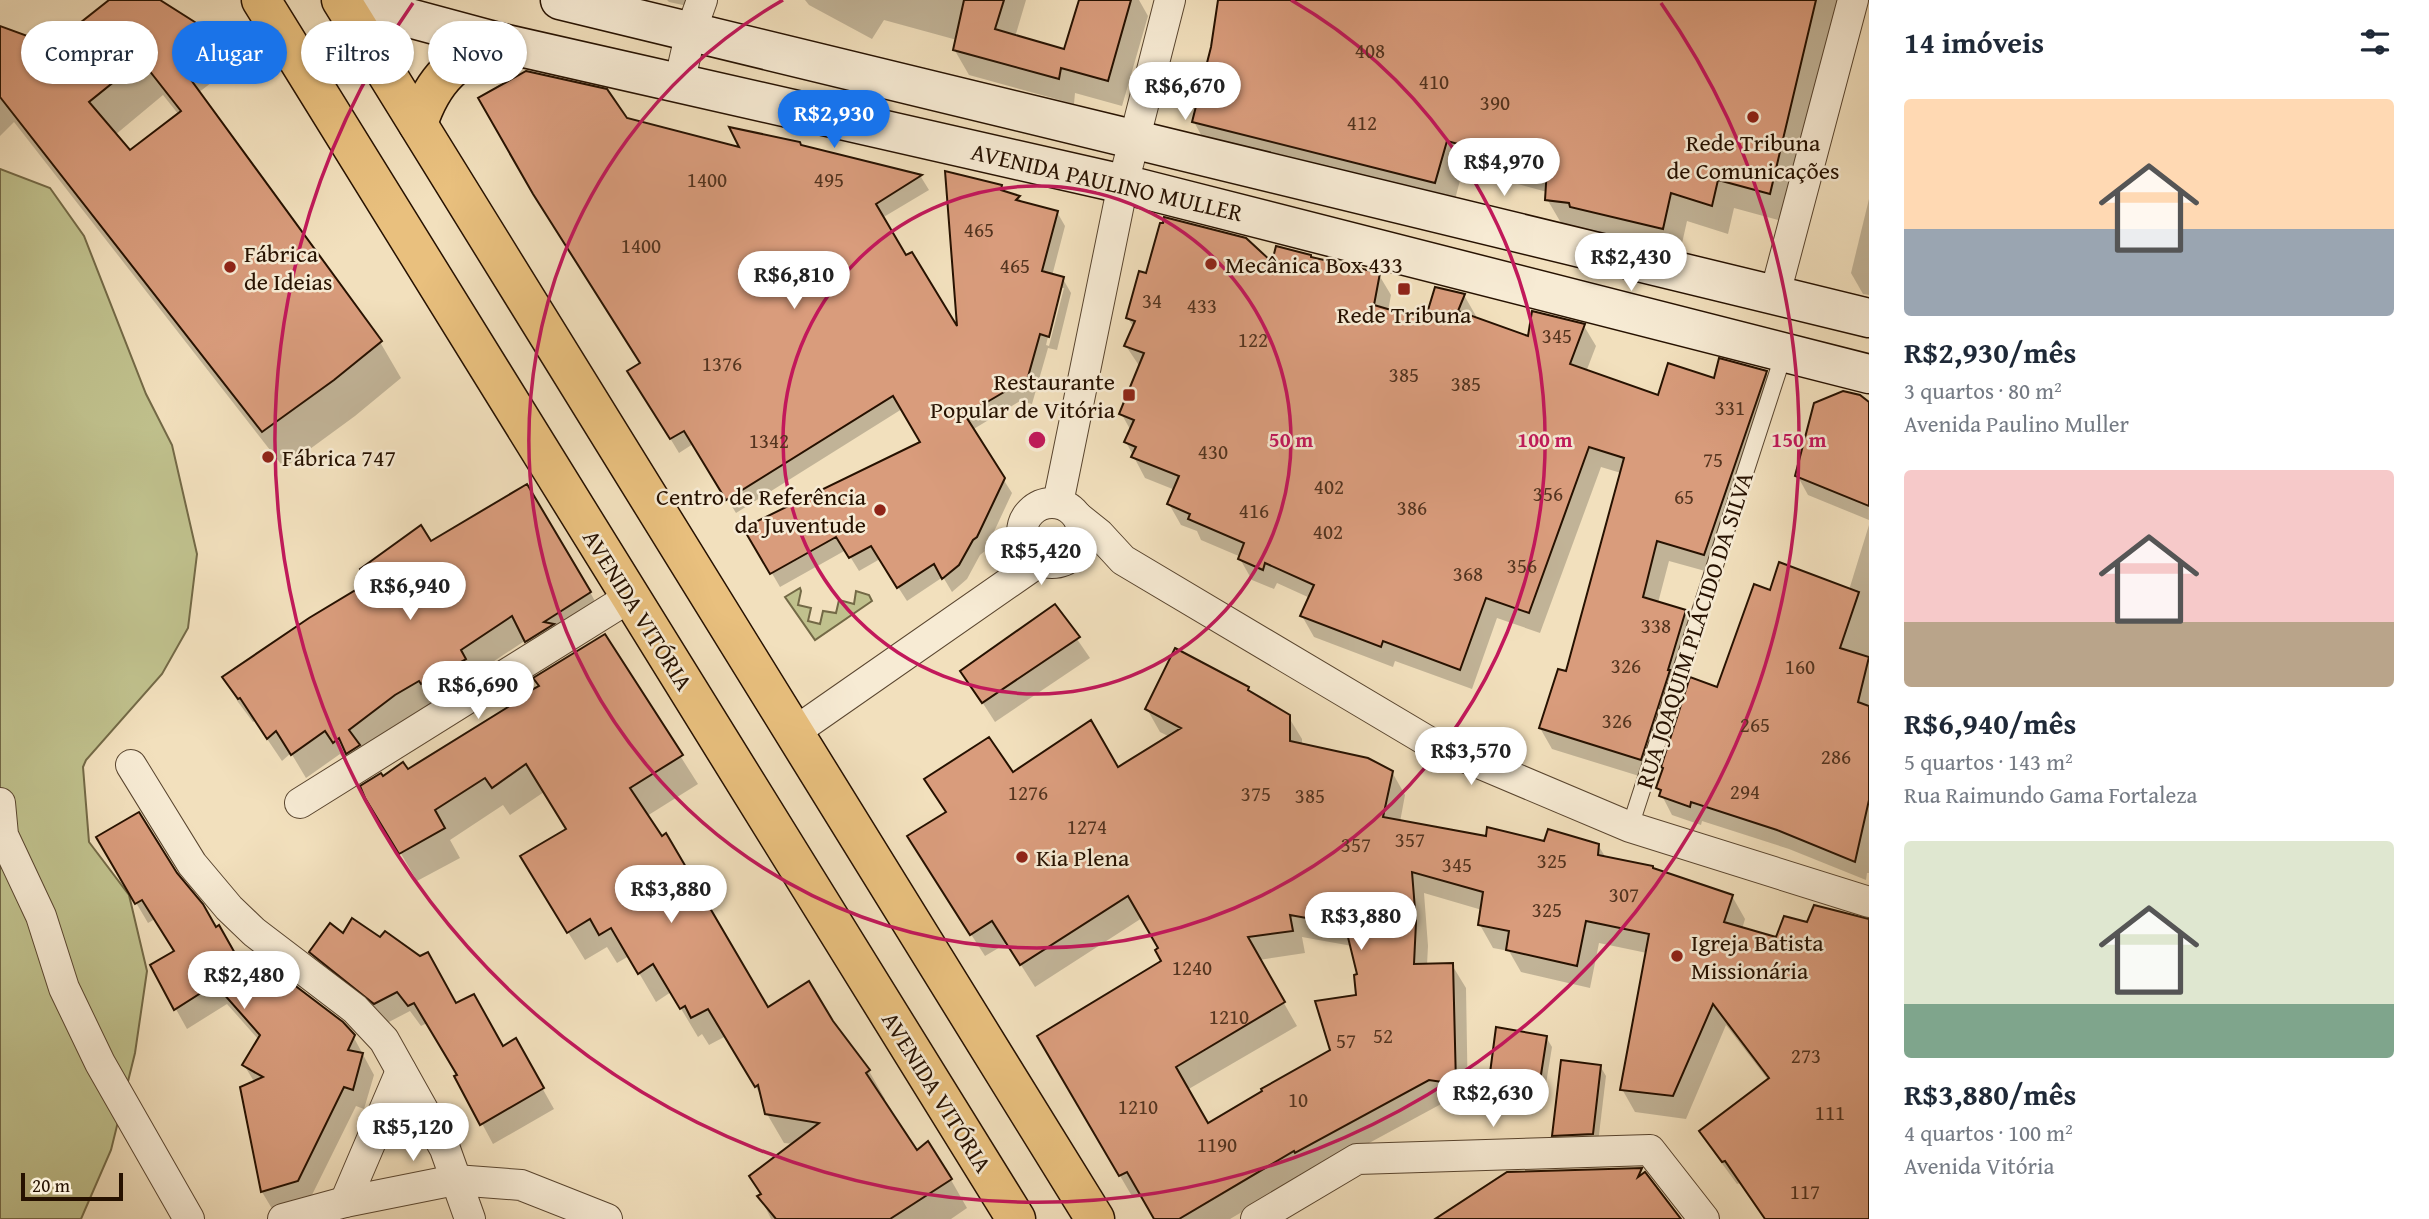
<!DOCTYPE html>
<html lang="pt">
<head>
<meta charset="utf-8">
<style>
	body { margin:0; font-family:"Gentium Book Plus",serif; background:#f6f6f7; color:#1f2937; height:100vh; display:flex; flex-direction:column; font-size:26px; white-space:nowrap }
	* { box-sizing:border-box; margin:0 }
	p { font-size:23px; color:#747a83 }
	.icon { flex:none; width:38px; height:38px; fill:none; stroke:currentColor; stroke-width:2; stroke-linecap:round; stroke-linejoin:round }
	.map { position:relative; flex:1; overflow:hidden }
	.side { display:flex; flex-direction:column; background:#fff; width:560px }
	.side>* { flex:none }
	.top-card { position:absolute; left:21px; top:21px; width:665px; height:63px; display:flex; gap:14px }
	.scale { position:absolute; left:21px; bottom:18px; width:102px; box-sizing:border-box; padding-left:7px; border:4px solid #261100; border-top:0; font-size:19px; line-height:24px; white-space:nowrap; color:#261100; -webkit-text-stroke:5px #f7ebd4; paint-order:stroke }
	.price { position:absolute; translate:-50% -60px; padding:0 16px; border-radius:24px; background:#fff; color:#222; font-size:23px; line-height:46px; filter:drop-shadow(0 2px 4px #0008) }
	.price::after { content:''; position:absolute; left:50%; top:42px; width:21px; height:16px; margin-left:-10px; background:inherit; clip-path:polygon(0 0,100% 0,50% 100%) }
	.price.selected { background:#1a73e8; color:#fff }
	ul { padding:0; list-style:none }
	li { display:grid; align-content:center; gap:14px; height:371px; padding:0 35px }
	li span { display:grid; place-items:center; height:217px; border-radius:7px; color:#555 }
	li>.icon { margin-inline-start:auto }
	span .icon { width:126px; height:126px; fill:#fffc; stroke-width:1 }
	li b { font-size:30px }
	h2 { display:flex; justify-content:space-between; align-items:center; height:84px; padding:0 35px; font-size:30px }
	.chip { padding:0 24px; border-radius:32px; background:#fff; box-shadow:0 2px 5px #0004; font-size:24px; line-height:63px }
	.chip.selected { background:#1a73e8; color:#fff }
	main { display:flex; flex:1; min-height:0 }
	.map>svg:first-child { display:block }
	.green { fill:#c0c18d; stroke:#736946; stroke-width:2 }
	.shadow { fill:#0003; fill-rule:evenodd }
	.building { fill:#d99c7c; stroke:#261100; stroke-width:2; fill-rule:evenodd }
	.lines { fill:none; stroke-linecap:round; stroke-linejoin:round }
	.service-casing { stroke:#59452f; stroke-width:18 }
	.minor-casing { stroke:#59452f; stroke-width:32 }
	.secondary-casing { stroke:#261100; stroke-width:41 }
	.primary-casing { stroke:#261100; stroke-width:41 }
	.service { stroke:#f7ebd4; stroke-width:16 }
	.minor { stroke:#f7ebd4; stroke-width:30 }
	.secondary { stroke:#f7ebd4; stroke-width:38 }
	.primary { stroke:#e9c07e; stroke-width:38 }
	.ring { fill:none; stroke:#c2185b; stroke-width:3.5 }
	.poi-dot { fill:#8f2418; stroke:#f7ebd4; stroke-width:2.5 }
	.labels { text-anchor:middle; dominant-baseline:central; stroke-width:5; stroke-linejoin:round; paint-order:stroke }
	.number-label { font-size:21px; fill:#53341f }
	.poi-label { font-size:24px; fill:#261100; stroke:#f7ebd4; text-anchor:start }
	.street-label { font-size:24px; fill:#261100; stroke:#f7ebd4 }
	.centre { fill:#c2185b; stroke:#f7ebd4; stroke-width:3.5 }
	.ring-label { font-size:21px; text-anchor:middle; font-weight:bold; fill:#c2185b; stroke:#f7ebd4; stroke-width:5; stroke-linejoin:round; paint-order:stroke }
</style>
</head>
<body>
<main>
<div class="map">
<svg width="1869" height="1219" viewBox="0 0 1869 1219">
	<rect width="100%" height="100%" fill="#f2e0bd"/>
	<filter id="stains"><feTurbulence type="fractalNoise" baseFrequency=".00286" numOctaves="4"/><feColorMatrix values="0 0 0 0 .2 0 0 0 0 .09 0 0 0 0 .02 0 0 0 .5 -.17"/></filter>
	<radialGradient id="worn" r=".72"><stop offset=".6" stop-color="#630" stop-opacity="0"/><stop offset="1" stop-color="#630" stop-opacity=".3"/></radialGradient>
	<g class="green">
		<path d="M0,169L50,188L84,236L146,394L172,445L197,554L188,628L162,674L86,760L83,767L89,842L129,895L147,971L135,1053L111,1150L81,1219H0Z"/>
		<path d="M800,588L801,591L798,605L811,608L808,621L820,624L823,611L836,613L839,600L854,604L856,591L869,595L872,601L815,640L785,597Z"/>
	</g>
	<g class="shadow">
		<path d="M111,0H155L208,32L229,69L198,93L380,342L401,378L355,416L284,468L14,122L0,136V28L52,47ZM163,95L179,115L130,152L115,135Z"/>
		<path d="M667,0H693L692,7L669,2Z"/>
		<path d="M805,0H1026L1015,37L1065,51L1081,0H1139L1148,16L1122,106L1075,93L1074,104L969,75L954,49L957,40L884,20L872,39L809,5Z"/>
		<path d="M1221,0H1839L1786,222L1734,208L1728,234L1687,221L1679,257L1564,228L1547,199V192L1463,169L1452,211L1210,151L1194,122L1212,48Z"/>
		<path d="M626,120L743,150L801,147L921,177L929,190L882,218L906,257L959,333L1001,187L1005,193L1019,198L1022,203L1057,212L1065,226L1052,276L1063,279L1071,293L1057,350L1048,348L1032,404L1020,401L972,430L1012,493L985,551L980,555L967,579L952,592L943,577L907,601L880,559L859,571L846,550L780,587L746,529L923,443L902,409L736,513L693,444L679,453L638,385L642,364ZM1060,288H1064L1049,346L1046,345Z"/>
		<path d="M1869,199V295L1863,294L1851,273Z"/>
		<path d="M1312,260L1379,275L1391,295L1388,311L1426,322L1464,295L1476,316L1475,319L1529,338L1584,326L1596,346L1586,372L1659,398L1715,381L1766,372L1778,393L1716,574L1669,561L1658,603L1685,612L1697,633L1652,780L1552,749L1540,728L1567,673L1621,473L1601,467L1540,633L1497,618L1472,689L1395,661L1393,667L1314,637L1302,616L1310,598L1277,583L1274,589L1252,580L1240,559L1241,557L1201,540L1197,531L1181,525L1169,504L1175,490L1145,478L1126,442L1131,431L1121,413L1140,367L1126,346L1134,328L1128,318L1147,275L1273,265Z"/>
		<path d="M1869,404V520L1808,495L1797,475Z"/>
		<path d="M1869,525V873H1867L1866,880L1789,849L1702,821L1701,825L1672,815L1658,788L1718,689L1771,592L1849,590Z"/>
		<path d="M431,543L590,592L603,616L540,664L526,640L473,675L478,683L348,766L340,754L306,778L291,753L282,761L255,721L253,722L238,702L224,678Z"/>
		<path d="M1055,607L1090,658L995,722L962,671Z"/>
		<path d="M604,636L698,784L647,816L767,1009L831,1022L869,1071L885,1099L883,1101L916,1152L951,1180L967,1208L951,1219H771L760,1196L794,1144L784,1143L767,1114L763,1099L726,1036L709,1045L702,1034L698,1037L671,992L656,1002L629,956L617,963L607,947L585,960L539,885L568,830L544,792L510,815L503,805L450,840L460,858L417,881L362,787L408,771L540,687L535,679Z"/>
		<path d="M1247,688L1250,693L1288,716L1302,739V745L1392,772L1405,795L1400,822L1487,838L1598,845L1606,858L1654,871L1732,896L1745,919L1742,929L1777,939L1808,924L1869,920V1219H1765L1740,1183L1737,1184L1715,1154L1702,1132L1769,1081L1726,1025L1686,1119L1635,1112L1622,1089L1647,953L1599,943L1590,988L1521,972L1509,951L1493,948L1480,925L1482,910L1424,893L1428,946L1427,965H1452L1466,988L1468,1106L1443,1103L1310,1175L1308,1173L1230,1219H1156L1141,1193L1133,1198L1039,1037L1164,962L1160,948L1142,918L1035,987L1007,943L985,956L923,860L947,814L926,780L1118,769L1170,737L1160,732L1147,709ZM1302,937L1352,946L1359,975L1358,997L1332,1051L1208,1126L1187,1090L1297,1026L1259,960L1305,953Z"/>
		<path d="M98,838L176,874L244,974L353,1036L374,1075L364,1109L356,1106L309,1201L274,1212L262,1192L242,1088L255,1083L244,1065L259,1040L227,1004L187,1029L152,966L176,952L155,919L148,923Z"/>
		<path d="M311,952L456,1005L503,1048L515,1040L554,1109L493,1144L457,1077L459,1076L427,1023L421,1026L410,1011L387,1023L323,972Z"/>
		<path d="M1546,1037L1552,1047L1545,1090L1497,1082L1492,1072Z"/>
		<path d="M1600,1066L1606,1076L1598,1143L1559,1145L1554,1135Z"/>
	</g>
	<g class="building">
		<path d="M109,0H160L209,31L175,58L382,341L334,380L262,432L0,97V26L52,45ZM141,60L181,111L130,150L89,102Z"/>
		<path d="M964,0H1004L995,29L1064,49L1079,0H1131L1108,81L1061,68L1059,79L953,50Z"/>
		<path d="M1218,0H1816L1770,194L1718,180L1712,206L1671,193L1663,229L1570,207L1569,203L1545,200L1547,168L1447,141L1435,183L1192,122L1211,47Z"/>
		<path d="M526,71L607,89L627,118L739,147L729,127L800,142L801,145L922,175L876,204L906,255L912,252L957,326L945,171L1002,185L1001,190L1020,196L1016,200L1058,211L1042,271L1064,277L1049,337L1040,334L1024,391L1011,388L965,415L1005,478L977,537L973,540L959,565L942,579L934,564L897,588L871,546L849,558L836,537L770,574L743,528L920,442L893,396L726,500L684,431L670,439L627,371L640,363L533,194L478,98Z"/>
		<path d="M1164,217L1246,238L1272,262L1276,246L1311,255V257L1380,273L1374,305L1425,320L1435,287L1465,294L1458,311L1528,336L1532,311L1585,324L1570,364L1658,395L1668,363L1714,378L1719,358L1767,371L1704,555L1657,541L1643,597L1686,610L1668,670H1670L1641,760L1539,728L1558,669L1566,671L1624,458L1589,447L1529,613L1486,598L1460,670L1383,641L1381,647L1300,616L1314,585L1265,563L1263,570L1238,559L1244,543L1188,519L1190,514L1167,504L1179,476L1131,457L1136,447L1124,442L1134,420L1119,414L1144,353L1124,346L1135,321L1126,318L1139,271L1146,273L1160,223H1163Z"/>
		<path d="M1843,391L1860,395L1869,402V506L1795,476L1814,403Z"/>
		<path d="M527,484L591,592L544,622L554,624L525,642L512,616L461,650L466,659L421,684L419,681L395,695L349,730L360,745L346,754L339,738L333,743L325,731L291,755L276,731L267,739L240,698L238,699L222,677L309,618L367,583L360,569L421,525L431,541Z"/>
		<path d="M1779,562L1859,592L1840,648L1869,657L1858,702L1869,706V800L1855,862L1777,830L1691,802L1690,807L1659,796L1661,790L1656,788L1663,768L1661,767L1690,677L1717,687L1754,584L1770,590Z"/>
		<path d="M1055,604L1080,637L982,703L960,671Z"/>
		<path d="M605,634L683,755L630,788L662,836L666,833L768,1007L809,981L833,1021L870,1070L866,1073L917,1150L928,1141L952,1179L890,1219H776L757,1196L761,1194L749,1176L819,1123L765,1114L758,1085L755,1087L708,1009L691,1018L685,1006L680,1009L653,964L638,974L611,928L599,935L590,919L567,933L520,856L566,829L526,764L492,788L485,778L435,810L445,828L399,854L365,798L360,786L381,773L383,776L403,762L408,769L508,707L506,704L539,686L533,678Z"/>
		<path d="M1175,648L1249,687L1248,690L1290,715V741L1368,758L1393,771L1383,817L1486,836L1487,827L1544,841L1548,829L1599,844L1598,855L1653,866V868L1733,895L1724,922L1776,937L1784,916L1807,922L1814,905L1869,919V1219H1765L1725,1161L1722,1162L1699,1131L1769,1078L1713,1004L1673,1096L1620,1090L1649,934L1586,921L1577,966L1506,950L1509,931L1478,925L1483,892L1412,872L1416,922L1414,964L1453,963L1456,1084L1429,1080L1295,1153L1294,1151L1179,1219H1154L1127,1172L1119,1176L1037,1036L1161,961L1155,950L1158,948L1128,896L1020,965L992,921L970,935L907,836L946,812L924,779L989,737L1013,772L1091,720L1118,767L1181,728L1145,709ZM1290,915L1345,925L1357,974L1354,975L1356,995L1315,1001L1330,1050L1261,1089L1262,1091L1208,1123L1176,1067L1285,1002L1248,937L1293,931Z"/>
		<path d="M139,812L177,873L203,904L216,927L219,925L245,971L260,959L343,1022L355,1035L348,1050L363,1053L353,1090L344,1087L298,1181L261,1192L240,1087L263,1077L242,1065L260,1035L215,984L174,1010L150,965L174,951L142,900L135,904L96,837Z"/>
		<path d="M352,918L380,937L385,931L420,956L428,952L456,1003L474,994L503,1046L516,1038L544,1088L480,1125L454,1076L457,1075L414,1003L408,1006L397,992L374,1004L309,952L330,923L343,933Z"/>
		<path d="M1496,1027L1547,1036L1540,1081L1490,1073Z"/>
		<path d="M1561,1060L1601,1065L1593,1134L1552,1136Z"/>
		<path d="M1642,1168L1638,1177L1645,1172L1681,1219H1435L1507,1172Z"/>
	</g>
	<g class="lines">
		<defs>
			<path id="service" d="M1630,827L1784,353"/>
			<g id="minor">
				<path d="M679,84L691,31L702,0"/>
				<path d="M1775,294L1853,0"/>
				<circle cx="1052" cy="533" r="30"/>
				<path d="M1058,503L1123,184L1170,0"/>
				<path d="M1079,518L1099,534L1123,560L1429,742L1630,827L1869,902"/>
				<path d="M793,733L1040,561"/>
				<path d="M131,765L192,864L229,908L254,932L355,1009L384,1040L445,1149L470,1219"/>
				<path d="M0,803L3,835L41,916L64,988L100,1063L189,1219"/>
				<path d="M300,803L630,597"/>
				<path d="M345,1202L401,1071"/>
				<path d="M283,1219L345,1202L455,1180L521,1185L607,1219"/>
				<path d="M1256,1219L1357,1159L1650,1150L1704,1219"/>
			</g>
			<g id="secondary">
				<path d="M342,0L502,43L1123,184L1869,374"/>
				<path d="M560,0L1869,318"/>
			</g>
			<g id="primary">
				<path d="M261,0L1016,1219"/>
				<path d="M341,0L1095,1219"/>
				<path d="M418,124C433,79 456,56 502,43"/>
			</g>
		</defs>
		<use href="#service" class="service-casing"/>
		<use href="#minor" class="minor-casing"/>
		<use href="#secondary" class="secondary-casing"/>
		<use href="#primary" class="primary-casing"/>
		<use href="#service" class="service"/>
		<use href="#minor" class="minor"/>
		<use href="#secondary" class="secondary"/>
		<use href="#primary" class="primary"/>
	</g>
	<g class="ring">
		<circle cx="1037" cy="440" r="254"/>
		<path d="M1291 0A508 508 0 1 1 783 0"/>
		<path d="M1661 3A762 762 0 1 1 413 3"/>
	</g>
	<g class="poi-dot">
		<circle cx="1753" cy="117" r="7"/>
		<circle cx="1211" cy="264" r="7"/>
		<circle cx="230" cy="267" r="7"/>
		<rect x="1397" y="282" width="14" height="14" rx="3.5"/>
		<rect x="1122" y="388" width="14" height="14" rx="3.5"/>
		<circle cx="268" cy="457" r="7"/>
		<circle cx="880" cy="510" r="7"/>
		<circle cx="1022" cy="857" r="7"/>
		<circle cx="1677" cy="956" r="7"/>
	</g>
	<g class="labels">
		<g class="number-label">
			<text x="1370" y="50">408</text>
			<text x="1434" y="81">410</text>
			<text x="1495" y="102">390</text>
			<text x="1362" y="122">412</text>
			<text x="707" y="179">1400</text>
			<text x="829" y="179">495</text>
			<text x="979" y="229">465</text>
			<text x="641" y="245">1400</text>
			<text x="1015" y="265">465</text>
			<text x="1152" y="300">34</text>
			<text x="1202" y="305">433</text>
			<text x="1557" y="335">345</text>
			<text x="1253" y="339">122</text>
			<text x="722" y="363">1376</text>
			<text x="1404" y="374">385</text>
			<text x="1466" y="383">385</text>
			<text x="1730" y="407">331</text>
			<text x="769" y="440">1342</text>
			<text x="1213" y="451">430</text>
			<text x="1713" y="459">75</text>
			<text x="1329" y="486">402</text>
			<text x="1548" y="493">356</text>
			<text x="1684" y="496">65</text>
			<text x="1412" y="507">386</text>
			<text x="1254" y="510">416</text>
			<text x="1328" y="531">402</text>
			<text x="1522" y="565">356</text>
			<text x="1468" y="573">368</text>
			<text x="1656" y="625">338</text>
			<text x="1626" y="665">326</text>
			<text x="1800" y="666">160</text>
			<text x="1617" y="720">326</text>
			<text x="1755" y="724">265</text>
			<text x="1836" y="756">286</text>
			<text x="1745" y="791">294</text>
			<text x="1028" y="792">1276</text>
			<text x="1256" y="793">375</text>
			<text x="1310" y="795">385</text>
			<text x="1087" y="826">1274</text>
			<text x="1410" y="839">357</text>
			<text x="1356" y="844">357</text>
			<text x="1552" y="860">325</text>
			<text x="1457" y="864">345</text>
			<text x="1624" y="894">307</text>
			<text x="1547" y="909">325</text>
			<text x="1192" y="967">1240</text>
			<text x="1229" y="1016">1210</text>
			<text x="1383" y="1035">52</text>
			<text x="1346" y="1040">57</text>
			<text x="1806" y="1055">273</text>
			<text x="1298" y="1099">10</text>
			<text x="1138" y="1106">1210</text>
			<text x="1830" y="1112">111</text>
			<text x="1217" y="1144">1190</text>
			<text x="1805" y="1191">117</text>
		</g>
		<g class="poi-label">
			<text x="1753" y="142" text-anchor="middle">Rede Tribuna<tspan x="1753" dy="28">de Comunicações</tspan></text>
			<text x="244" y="253">Fábrica<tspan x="244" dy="28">de Ideias</tspan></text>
			<text x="1225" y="264">Mecânica Box 433</text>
			<text x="1404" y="314" text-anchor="middle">Rede Tribuna</text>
			<text x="1115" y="381" text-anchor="end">Restaurante<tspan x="1115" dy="28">Popular de Vitória</tspan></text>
			<text x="282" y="457">Fábrica 747</text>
			<text x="866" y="496" text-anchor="end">Centro de Referência<tspan x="866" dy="28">da Juventude</tspan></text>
			<text x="1036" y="857">Kia Plena</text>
			<text x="1691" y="942">Igreja Batista<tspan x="1691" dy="28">Missionária</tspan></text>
		</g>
		<g class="street-label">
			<text transform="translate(1107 182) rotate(13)">AVENIDA PAULINO MULLER</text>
			<text transform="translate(638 610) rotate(58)">AVENIDA VITÓRIA</text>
			<text transform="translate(1694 630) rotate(-72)">RUA JOAQUIM PLÁCIDO DA SILVA</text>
			<text transform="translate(937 1092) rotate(58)">AVENIDA VITÓRIA</text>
		</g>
	</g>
	<circle cx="1037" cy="440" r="10" class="centre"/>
	<g class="ring-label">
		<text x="1291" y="447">50 m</text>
		<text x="1545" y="447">100 m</text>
		<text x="1799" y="447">150 m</text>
	</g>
	<rect width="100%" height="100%" filter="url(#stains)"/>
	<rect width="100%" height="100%" fill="url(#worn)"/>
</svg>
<div class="scale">20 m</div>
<b class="price" style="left:1185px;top:122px">R$6,670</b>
<b class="price selected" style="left:834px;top:150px">R$2,930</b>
<b class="price" style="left:1504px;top:198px">R$4,970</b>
<b class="price" style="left:1631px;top:293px">R$2,430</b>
<b class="price" style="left:794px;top:311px">R$6,810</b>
<b class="price" style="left:1041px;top:587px">R$5,420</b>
<b class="price" style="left:410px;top:622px">R$6,940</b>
<b class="price" style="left:478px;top:721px">R$6,690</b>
<b class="price" style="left:1471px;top:787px">R$3,570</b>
<b class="price" style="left:671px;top:925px">R$3,880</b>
<b class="price" style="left:1361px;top:952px">R$3,880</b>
<b class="price" style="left:244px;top:1011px">R$2,480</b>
<b class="price" style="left:1493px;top:1129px">R$2,630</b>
<b class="price" style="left:413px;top:1163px">R$5,120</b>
<div class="top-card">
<a class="chip">Comprar</a>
<a class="chip selected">Alugar</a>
<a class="chip">Filtros</a>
<a class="chip">Novo</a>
</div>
</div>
<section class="side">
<h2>14 imóveis<svg class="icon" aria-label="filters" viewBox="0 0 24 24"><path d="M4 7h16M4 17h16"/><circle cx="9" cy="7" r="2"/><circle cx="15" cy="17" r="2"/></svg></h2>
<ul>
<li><span style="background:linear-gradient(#ffd9b3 60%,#9aa5b1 0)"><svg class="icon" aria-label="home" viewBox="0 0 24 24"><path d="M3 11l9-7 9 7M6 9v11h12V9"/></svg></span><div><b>R$2,930/mês</b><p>3 quartos · 80 m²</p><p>Avenida Paulino Muller</p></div></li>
<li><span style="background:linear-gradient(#f6c9c9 70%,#b9a48a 0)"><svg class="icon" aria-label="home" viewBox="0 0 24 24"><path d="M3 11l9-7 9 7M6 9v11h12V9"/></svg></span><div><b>R$6,940/mês</b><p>5 quartos · 143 m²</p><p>Rua Raimundo Gama Fortaleza</p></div></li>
<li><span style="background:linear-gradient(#dfe7d0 75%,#7fa58c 0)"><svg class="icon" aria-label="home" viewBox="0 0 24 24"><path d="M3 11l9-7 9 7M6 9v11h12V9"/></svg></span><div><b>R$3,880/mês</b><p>4 quartos · 100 m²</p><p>Avenida Vitória</p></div></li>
</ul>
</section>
</main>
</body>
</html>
